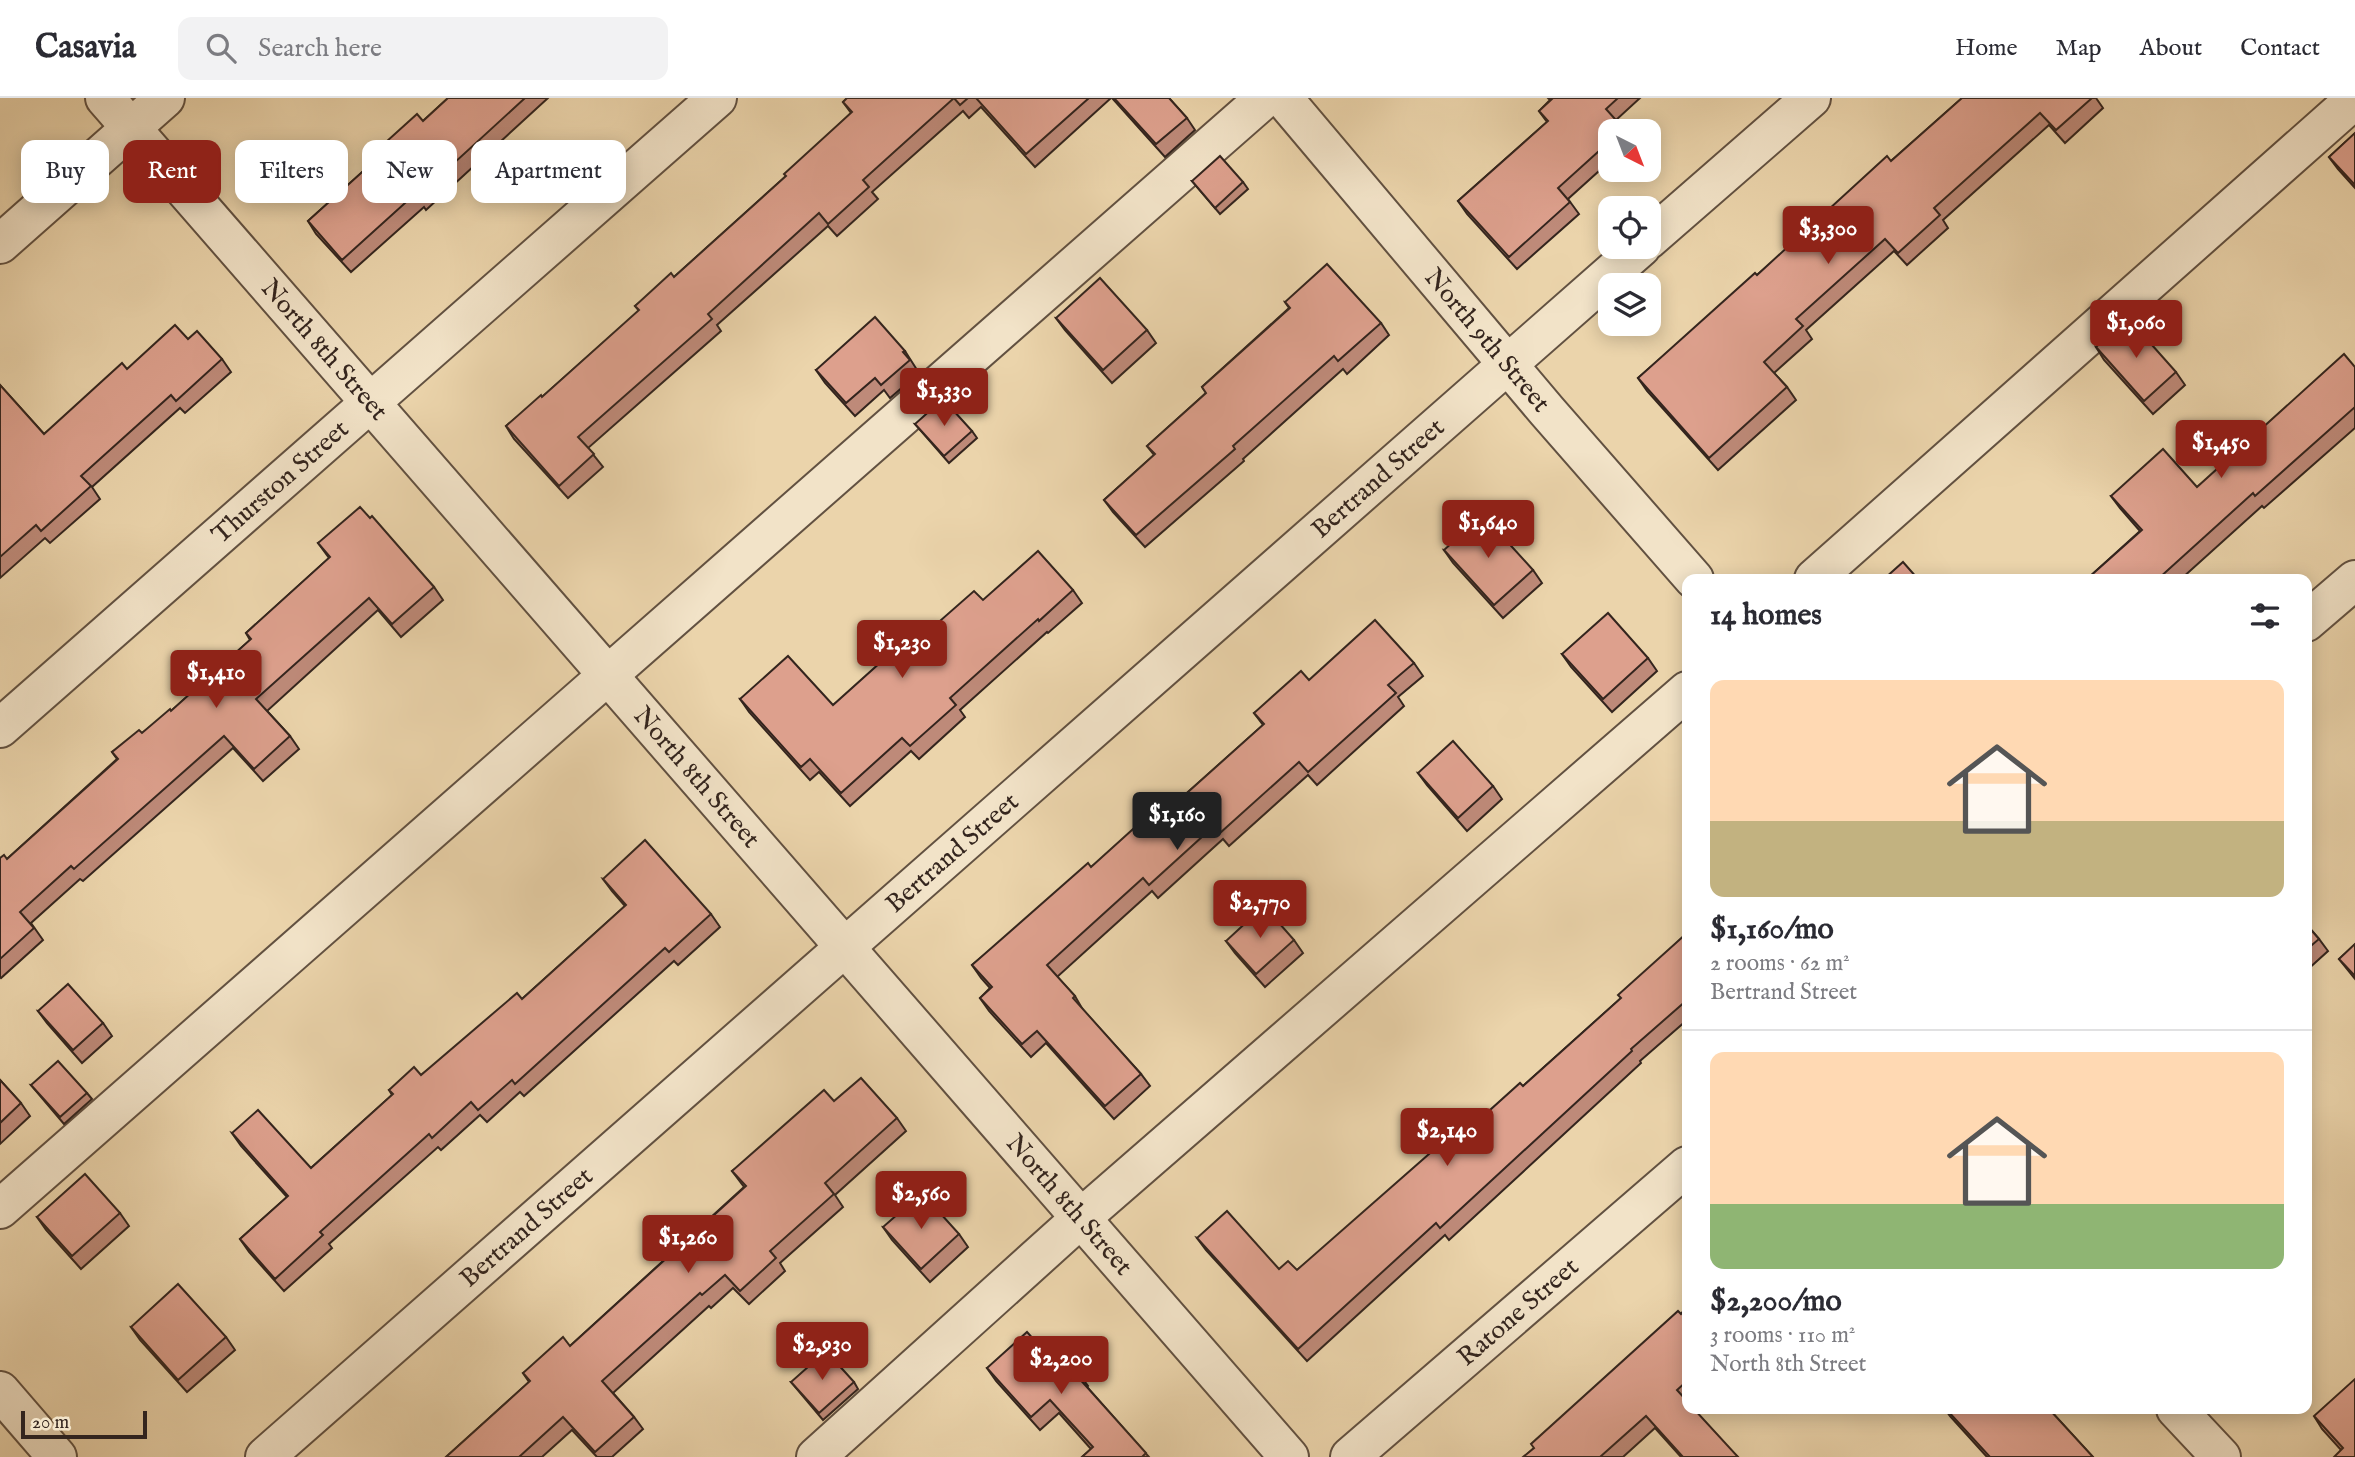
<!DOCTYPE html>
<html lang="en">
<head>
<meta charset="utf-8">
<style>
	body { margin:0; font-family:"IM FELL English",serif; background:#f2f2f3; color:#2b2b33; height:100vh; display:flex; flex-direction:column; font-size:26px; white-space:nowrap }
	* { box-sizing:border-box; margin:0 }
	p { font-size:23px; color:#7c7c81 }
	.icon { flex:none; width:38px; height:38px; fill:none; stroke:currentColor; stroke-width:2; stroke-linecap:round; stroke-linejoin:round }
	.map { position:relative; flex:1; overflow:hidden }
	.side { position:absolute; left:1682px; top:476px; width:630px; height:840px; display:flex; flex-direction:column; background:#fff; border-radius:14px; box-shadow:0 4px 18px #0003 }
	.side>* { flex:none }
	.hud { position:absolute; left:21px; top:42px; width:665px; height:63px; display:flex; gap:14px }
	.needle { width:46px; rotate:138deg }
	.controls { position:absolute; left:1598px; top:21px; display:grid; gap:14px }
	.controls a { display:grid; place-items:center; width:63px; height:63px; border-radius:14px; background:#fff; box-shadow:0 4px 18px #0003; font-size:35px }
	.scale { position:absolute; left:21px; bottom:18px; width:126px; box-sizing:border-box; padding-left:7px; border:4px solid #34251e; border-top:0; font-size:19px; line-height:24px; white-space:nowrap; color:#34251e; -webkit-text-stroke:5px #f2e3c8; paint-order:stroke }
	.price { position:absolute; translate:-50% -60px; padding:0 16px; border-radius:7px; background:#8f2418; color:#fff; font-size:23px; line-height:46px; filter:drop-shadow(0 2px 4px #0008) }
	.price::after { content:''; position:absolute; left:50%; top:42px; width:21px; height:16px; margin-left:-10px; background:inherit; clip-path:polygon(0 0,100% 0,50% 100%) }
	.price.selected { background:#222; color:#fff }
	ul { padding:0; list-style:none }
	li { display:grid; align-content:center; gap:14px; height:371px; padding:0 28px }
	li+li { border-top:2px solid #e1e1e2 }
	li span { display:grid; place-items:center; height:217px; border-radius:14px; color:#555 }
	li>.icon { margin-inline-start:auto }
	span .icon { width:126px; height:126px; fill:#fffc; stroke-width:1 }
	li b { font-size:30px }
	h2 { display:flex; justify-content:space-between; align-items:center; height:84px; padding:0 28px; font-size:30px }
	.pill { padding:0 24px; border-radius:14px; background:#fff; box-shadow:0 4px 18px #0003; font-size:24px; line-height:63px }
	.pill.selected { background:#8f2418; color:#fff }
	header { display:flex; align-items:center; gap:42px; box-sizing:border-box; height:98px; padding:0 35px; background:#fff; border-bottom:2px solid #e1e1e2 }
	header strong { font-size:33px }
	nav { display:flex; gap:38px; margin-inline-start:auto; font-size:24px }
	.search { width:490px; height:63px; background:#f2f2f3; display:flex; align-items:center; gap:18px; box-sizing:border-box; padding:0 24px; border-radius:14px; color:#7c7c81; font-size:26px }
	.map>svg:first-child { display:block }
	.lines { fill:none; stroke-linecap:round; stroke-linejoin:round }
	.minor-casing { stroke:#625141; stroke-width:42 }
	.minor { stroke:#f2e3c8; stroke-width:38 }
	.wall { fill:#be8a79; stroke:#34251e; stroke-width:2 }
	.building { fill:#dda08d; stroke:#34251e; stroke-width:2 }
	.labels { text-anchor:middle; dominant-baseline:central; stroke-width:5; stroke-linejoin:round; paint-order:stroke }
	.street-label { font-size:26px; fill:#34251e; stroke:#f2e3c8 }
</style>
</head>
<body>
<header>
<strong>Casavia</strong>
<div class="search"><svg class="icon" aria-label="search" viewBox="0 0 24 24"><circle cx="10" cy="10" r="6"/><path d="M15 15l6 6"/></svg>Search here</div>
<nav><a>Home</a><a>Map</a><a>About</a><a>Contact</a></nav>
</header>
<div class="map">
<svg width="2355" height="1359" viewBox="0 0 2355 1359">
	<rect width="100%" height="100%" fill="#ebd4ab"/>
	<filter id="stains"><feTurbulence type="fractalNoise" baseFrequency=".00286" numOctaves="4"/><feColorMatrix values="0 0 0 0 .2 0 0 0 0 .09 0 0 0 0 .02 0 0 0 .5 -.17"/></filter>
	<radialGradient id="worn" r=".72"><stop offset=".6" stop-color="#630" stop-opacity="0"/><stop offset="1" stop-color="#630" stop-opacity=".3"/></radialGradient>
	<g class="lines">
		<defs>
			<g id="minor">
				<path id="s1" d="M105,0L1289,1359"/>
				<path id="s2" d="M1283,0L1547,313L1694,481"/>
				<path d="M1648,142L1811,0"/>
				<path d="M0,146L165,0"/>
				<path d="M1814,481L2355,1"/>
				<path d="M2306,524L2355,482"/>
				<path id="s3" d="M0,630L717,0"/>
				<path d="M0,1111L1265,0"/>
				<path d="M0,1293L57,1359"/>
				<path d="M2176,1311L2221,1359"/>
				<path id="s4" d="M265,1359L1641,149"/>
				<path d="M816,1359L1081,1120L1687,593"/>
				<path id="s5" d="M1350,1359L1687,1068"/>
			</g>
		</defs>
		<use href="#minor" class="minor-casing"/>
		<use href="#minor" class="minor"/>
	</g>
	<g class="wall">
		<path d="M448,0H548L426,112L424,109L351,174L316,136L308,123L380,58L376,53L423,23Z"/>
		<path d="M847,0H1111L1035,69L981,9L969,20L963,13L872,94L878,101L837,138L828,128L717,227L721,233L588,350L603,369L568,400L514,341L506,328L542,299L639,213L635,208L674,179L786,78L851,15L843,4Z"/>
		<path d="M1112,0H1169L1187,20L1195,32L1165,59Z"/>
		<path d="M1548,0H1640L1616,22L1626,33H1610V63L1568,101L1579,116L1517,171L1467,116L1458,103L1547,24L1539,13L1550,2Z"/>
		<path d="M1962,0H2096L2103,10L2065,45L2049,27L1943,122L1948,130L1907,167L1894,153L1806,232L1812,241L1774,275L1787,289L1796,302L1718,372L1647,293L1638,280L1757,177L1891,63Z"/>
		<path d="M2355,35V90L2338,71L2329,59Z"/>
		<path d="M1192,83L1243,84L1248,91L1220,116Z"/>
		<path d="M1285,204L1381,225L1389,237L1347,276L1343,271L1243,361L1244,363L1145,449L1113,414L1104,402L1154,357L1147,348L1206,295L1202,289L1289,210Z"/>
		<path d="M1056,220L1147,232L1156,245L1112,285L1065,232Z"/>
		<path d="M188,241L222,261L231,274L185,315L180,310L92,389L100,401L50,445L45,440L0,480V287L44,336L127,271Z"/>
		<path d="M2096,249L2176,274L2185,287L2153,316L2104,262Z"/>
		<path d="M905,253L919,275L890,300L884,292L855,318L825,285L816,272Z"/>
		<path d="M2355,269V330L2264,410L2262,408L2181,481H2087L2140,433L2120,410L2111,398L2197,389Z"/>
		<path d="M915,326L972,333L977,340L949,365Z"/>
		<path d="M370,420L434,489L443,502L401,539L378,512L267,613L290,638L299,651L263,683L233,650L83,783L80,781L31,825L43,842L1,880L0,879V760L7,761L117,661L112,654L142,635L171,613L250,542L246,535L329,460L318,445Z"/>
		<path d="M1444,452L1533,472L1542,485L1503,520L1453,465Z"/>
		<path d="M1073,492L1082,505L1048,535L1047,534L960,612L965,619L919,661L911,653L850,708L819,674L810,682L749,614L740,601L833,607L983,502Z"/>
		<path d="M1562,556L1648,560L1657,573L1612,614L1571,569Z"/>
		<path d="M1414,565L1423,578L1398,599L1404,608L1317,687L1308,677L1229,748L1223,741L1158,800L1152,793L1057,879L1075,898L1083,912L1141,976L1150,988L1114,1021L1046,945L1031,959L989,913L980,900L990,890L981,880L972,867L1091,769L1169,711L1263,627L1254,615L1309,582Z"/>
		<path d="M1418,675L1493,688L1502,701L1467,733L1427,687Z"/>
		<path d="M603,781L711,816L720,829L678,867L674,863L524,998L520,994L487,1024L480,1017L441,1052L438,1049L329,1146L332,1150L284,1193L249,1154L240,1141L287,1099L241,1048L232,1035L311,1070L392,997L389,992L421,977L522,901L625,808L612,793Z"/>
		<path d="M2306,826L2319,841L2328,853L2306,873Z"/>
		<path d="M1687,835V922L1640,963L1641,965L1449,1142L1445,1137L1307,1263L1206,1152L1197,1140L1279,1171L1297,1172L1523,988L1621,900Z"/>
		<path d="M1294,842L1303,855L1265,889L1235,855L1226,843Z"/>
		<path d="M2355,846V881L2339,861Z"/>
		<path d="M38,913L103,925L112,938L82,965L47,925Z"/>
		<path d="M0,982L21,1005L30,1018L0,1046Z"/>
		<path d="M31,987L87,995L92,1001L64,1026Z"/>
		<path d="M834,1003L897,1020L906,1033L835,1097L843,1109L780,1165L785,1173L749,1206L733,1190L711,1210L709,1208L613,1295L634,1319L643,1331L612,1359H597L572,1332L542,1359H446L529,1284L523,1275L570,1248L744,1089L732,1073Z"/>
		<path d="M120,1115L129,1128L81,1171L46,1132L37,1119Z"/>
		<path d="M883,1129L959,1136L968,1149L930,1184L892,1142Z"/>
		<path d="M1687,1210V1311L1738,1359H1681L1655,1330L1623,1359H1524Z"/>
		<path d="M131,1229L226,1239L235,1252L187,1294L140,1242Z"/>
		<path d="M1043,1252L1079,1276L1088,1288L1087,1289L1149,1359H1082L1091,1351L1059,1315L1040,1332L996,1283L987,1270Z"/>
		<path d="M791,1284H854L858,1291L823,1322Z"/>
		<path d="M1945,1311H2049L2093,1359H1987L1950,1318Z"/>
		<path d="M2314,1318L2355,1359L2341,1352L2322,1331Z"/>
	</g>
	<g class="building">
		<path d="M448,0H525L417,99L415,96L342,162L308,123L380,58L376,53L417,16L423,23Z"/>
		<path d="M847,0H968L960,7L954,0L863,82L869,89L828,126L819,115L708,216L712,221L578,339L594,356L559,388L506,328L541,297L542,299L639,212L635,208L671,175L674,179L786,78L784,76L852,14L843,4Z"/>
		<path d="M976,0H1089L1026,56Z"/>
		<path d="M1114,0H1169L1187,20L1156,46Z"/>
		<path d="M1551,0H1618L1606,11L1624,31L1621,33H1610V43L1558,90L1570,104L1509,159L1458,103L1548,23L1539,13L1552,1Z"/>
		<path d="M1962,0H2092L2056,32L2040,15L1934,110L1940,117L1898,155L1885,141L1796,221L1803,228L1764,264L1787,289L1709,360L1638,280L1755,175L1757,177L1887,58L1891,63Z"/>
		<path d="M2355,35V87L2329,59Z"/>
		<path d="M1220,58L1243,84L1215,110L1192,83Z"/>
		<path d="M1327,166L1381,225L1338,263L1334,258L1233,348L1235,351L1136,437L1104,402L1155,356L1147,348L1206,295L1202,289L1290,210L1285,204Z"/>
		<path d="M1100,180L1147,232L1103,272L1056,220Z"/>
		<path d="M875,219L905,253L903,254L910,262L881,287L875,280L846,305L816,272Z"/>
		<path d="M2128,220L2176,274L2144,303L2096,249Z"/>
		<path d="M175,227L188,241L197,233L222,261L176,303L171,297L81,378L91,388L41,433L36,427L0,459V287L44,336L122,265L127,271Z"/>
		<path d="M2344,256L2355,269V309L2255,398L2253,395L2158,481H2087L2142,432L2111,398L2163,351L2197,389Z"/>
		<path d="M943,301L972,333L944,358L915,326Z"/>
		<path d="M360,409L370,420L372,418L434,489L392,526L369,500L256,601L290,638L254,671L224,638L74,771L71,768L20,814L34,830L0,861V760L4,757L7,761L118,661L112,654L139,632L142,635L170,611L171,613L251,541L246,535L330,459L318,445Z"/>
		<path d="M1483,417L1533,472L1494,507L1444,452Z"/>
		<path d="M1038,453L1073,492L1039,523L1038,521L950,600L956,607L910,648L902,640L841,695L810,661L801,669L740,601L788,558L833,607L901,546L907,552L974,493L983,502Z"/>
		<path d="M1903,464L1918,481H1884Z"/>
		<path d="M1608,515L1648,560L1603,601L1562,556Z"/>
		<path d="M1375,522L1414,565L1388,587L1396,595L1308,674L1299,664L1220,735L1214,728L1149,787L1143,780L1047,867L1075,898L1073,900L1141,976L1105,1008L1037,933L1022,946L980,900L992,889L972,867L1088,765L1091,769L1163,704L1169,711L1264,626L1254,615L1301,573L1309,582Z"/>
		<path d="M1453,643L1493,688L1458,720L1418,675Z"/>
		<path d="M645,742L711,816L669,854L665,850L515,986L512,982L478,1012L471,1004L432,1040L429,1036L320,1134L323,1137L275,1181L240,1141L288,1098L232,1035L258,1012L311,1070L393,996L389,992L414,969L421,977L517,895L522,901L626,807L603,781Z"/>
		<path d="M1264,808L1294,842L1256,876L1226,843Z"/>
		<path d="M2306,826L2319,841L2306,852Z"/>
		<path d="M1687,835V902L1631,951L1632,953L1440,1130L1436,1125L1298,1251L1197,1140L1227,1113L1279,1171L1288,1163L1297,1172L1445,1042L1450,1048L1520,985L1523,988L1621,900L1618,897Z"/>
		<path d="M2355,846V878L2339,861Z"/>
		<path d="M68,886L103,925L73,952L38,913Z"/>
		<path d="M58,963L87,995L60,1019L31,987Z"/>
		<path d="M861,980L897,1020L825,1085L834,1096L770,1153L776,1160L740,1193L725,1177L702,1197L700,1195L602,1283L634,1319L595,1354L563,1319L519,1359H446L530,1283L523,1275L563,1239L570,1248L746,1088L732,1073L824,992L834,1003Z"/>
		<path d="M0,982L21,1005L0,1025Z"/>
		<path d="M85,1076L120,1115L72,1158L37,1119Z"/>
		<path d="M922,1095L959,1136L921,1171L883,1129Z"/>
		<path d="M178,1186L226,1239L178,1282L131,1229Z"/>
		<path d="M1687,1210V1283L1677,1292L1687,1303V1311H1694L1738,1359H1683L1646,1318L1600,1359H1523L1534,1350L1531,1346L1678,1213L1681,1216Z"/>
		<path d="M1027,1234L1043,1252L1051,1244L1079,1276L1077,1278L1146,1355L1142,1359H1082L1093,1349L1050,1302L1031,1319L987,1270Z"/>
		<path d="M826,1253L854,1284L819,1315L791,1284Z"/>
		<path d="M2355,1281V1359H2334L2343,1350L2314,1318Z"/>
		<path d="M1946,1311H2049L2093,1359H1990Z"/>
	</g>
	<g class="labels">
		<g class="street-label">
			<text stroke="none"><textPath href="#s2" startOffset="317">North 9th Street</textPath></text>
			<text stroke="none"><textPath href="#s1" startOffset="334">North 8th Street</textPath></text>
			<text stroke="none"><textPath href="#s4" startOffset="1482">Bertrand Street</textPath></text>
			<text stroke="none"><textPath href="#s3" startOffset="373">Thurston Street</textPath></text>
			<text stroke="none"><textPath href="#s1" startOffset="901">North 8th Street</textPath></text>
			<text stroke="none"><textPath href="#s4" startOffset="915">Bertrand Street</textPath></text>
			<text stroke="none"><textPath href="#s1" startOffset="1468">North 8th Street</textPath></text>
			<text stroke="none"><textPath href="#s4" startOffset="348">Bertrand Street</textPath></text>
			<text stroke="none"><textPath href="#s5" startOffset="222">Ratone Street</textPath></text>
		</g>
	</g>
	<rect width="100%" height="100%" filter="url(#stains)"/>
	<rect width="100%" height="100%" fill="url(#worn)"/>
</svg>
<div class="controls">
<a><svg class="needle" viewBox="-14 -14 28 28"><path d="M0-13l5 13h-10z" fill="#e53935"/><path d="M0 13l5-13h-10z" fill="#7c7c81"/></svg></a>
<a><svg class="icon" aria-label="locate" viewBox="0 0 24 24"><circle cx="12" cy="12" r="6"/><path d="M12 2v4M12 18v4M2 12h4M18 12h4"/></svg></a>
<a><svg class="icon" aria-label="layers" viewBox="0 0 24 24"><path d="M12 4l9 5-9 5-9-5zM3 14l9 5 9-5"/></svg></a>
</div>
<div class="scale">20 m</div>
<b class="price" style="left:1828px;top:168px">$3,300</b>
<b class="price" style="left:2136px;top:262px">$1,060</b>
<b class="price" style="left:944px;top:330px">$1,330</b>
<b class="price" style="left:2221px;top:382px">$1,450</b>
<b class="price" style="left:1488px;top:462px">$1,640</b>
<b class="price" style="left:902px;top:582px">$1,230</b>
<b class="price" style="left:216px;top:612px">$1,410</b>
<b class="price selected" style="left:1177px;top:754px">$1,160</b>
<b class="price" style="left:1260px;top:842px">$2,770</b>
<b class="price" style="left:1447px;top:1070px">$2,140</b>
<b class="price" style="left:921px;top:1133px">$2,560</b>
<b class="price" style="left:688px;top:1177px">$1,260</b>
<b class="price" style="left:822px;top:1284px">$2,930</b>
<b class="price" style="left:1061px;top:1298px">$2,200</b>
<div class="hud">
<a class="pill">Buy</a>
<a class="pill selected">Rent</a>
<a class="pill">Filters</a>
<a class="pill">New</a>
<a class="pill">Apartment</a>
</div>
<section class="side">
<h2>14 homes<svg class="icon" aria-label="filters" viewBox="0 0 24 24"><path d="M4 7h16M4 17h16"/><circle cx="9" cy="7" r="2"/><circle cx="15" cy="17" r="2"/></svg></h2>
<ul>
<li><span style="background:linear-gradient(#ffd9b3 65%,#c2b280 0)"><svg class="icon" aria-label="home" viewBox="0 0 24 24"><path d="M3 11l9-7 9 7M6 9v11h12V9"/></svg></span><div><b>$1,160/mo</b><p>2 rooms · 62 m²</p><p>Bertrand Street</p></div></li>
<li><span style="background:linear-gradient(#ffd9b3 70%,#8fb573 0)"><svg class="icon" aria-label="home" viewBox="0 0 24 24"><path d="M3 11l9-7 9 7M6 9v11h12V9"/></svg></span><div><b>$2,200/mo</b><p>3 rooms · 110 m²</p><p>North 8th Street</p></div></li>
</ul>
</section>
</div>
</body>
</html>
